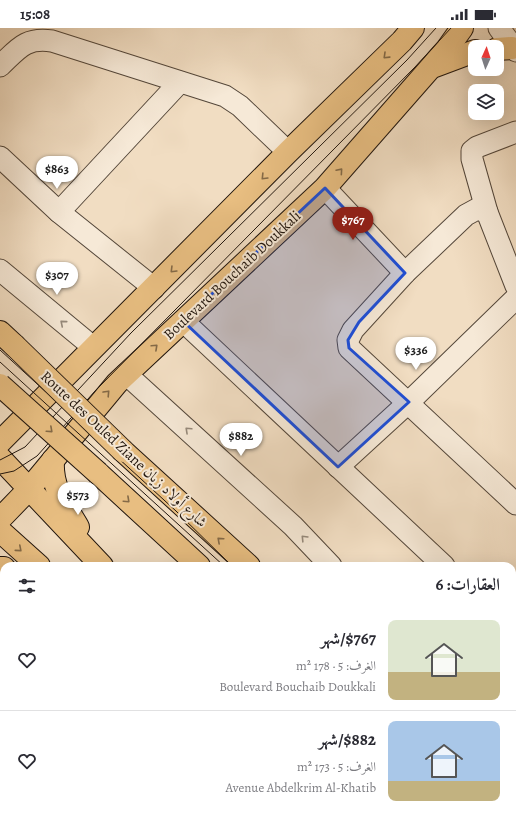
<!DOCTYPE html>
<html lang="ar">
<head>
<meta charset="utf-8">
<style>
	body { margin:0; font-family:Alegreya,Amiri,serif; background:#f7f7f7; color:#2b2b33; direction:rtl; height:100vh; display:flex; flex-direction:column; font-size:15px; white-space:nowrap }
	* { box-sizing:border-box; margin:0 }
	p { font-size:13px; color:#7c7c81 }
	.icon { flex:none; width:22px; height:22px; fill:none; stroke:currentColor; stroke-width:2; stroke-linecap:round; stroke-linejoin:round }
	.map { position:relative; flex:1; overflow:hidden; direction:ltr }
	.details { position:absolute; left:0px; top:534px; width:516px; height:256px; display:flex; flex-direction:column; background:#fff; border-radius:12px 12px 0 0; box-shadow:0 4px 16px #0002; direction:rtl }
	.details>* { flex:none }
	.needle { width:26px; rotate:3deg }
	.tools { position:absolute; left:468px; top:12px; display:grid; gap:8px }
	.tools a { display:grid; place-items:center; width:36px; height:36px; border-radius:8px; background:#fff; box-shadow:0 4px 16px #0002; font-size:20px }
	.price { position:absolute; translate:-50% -34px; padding:0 9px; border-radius:14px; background:#fff; color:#222; font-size:13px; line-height:26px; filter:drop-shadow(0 1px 2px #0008) }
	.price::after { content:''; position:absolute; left:50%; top:24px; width:12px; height:9px; margin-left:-6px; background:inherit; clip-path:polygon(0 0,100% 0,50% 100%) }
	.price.active { background:#8f2418; color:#fff }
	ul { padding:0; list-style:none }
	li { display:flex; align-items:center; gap:12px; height:100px; padding:0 16px }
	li+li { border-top:1px solid #e1e1e2 }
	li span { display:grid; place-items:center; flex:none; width:112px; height:80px; border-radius:8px; color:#555 }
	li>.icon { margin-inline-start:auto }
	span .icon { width:48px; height:48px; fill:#fffc; stroke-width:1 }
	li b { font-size:17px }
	h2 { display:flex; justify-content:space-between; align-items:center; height:48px; padding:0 16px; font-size:17px }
	.status { display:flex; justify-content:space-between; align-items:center; height:28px; padding:0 20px; background:#fff; direction:ltr }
	.status svg { height:11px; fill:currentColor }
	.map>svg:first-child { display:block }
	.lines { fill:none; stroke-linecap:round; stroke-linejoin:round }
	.minor-casing { stroke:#54473a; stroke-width:23 }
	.major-casing { stroke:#20150d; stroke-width:24 }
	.highway-casing { stroke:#20150d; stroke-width:24 }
	.minor { stroke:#f6e9d7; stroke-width:21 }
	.major { stroke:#e8be81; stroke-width:22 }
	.highway { stroke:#e8be81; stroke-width:22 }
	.tram { stroke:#20150d; stroke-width:1 }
	.highway-bridge-casing { stroke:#20150d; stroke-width:24; stroke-linecap:butt }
	.highway-bridge { stroke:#e8be81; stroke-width:22 }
	.oneway { stroke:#846a47 }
	.oneway2 { stroke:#968a7c }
	.marked { fill:#1d4ed8; fill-opacity:0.2; stroke:#1d4ed8; stroke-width:3; stroke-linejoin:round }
	.labels { text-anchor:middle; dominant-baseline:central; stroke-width:4; stroke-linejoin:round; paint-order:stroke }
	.street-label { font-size:15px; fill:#20150d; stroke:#f6e9d7 }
</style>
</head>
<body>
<div class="status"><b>15:08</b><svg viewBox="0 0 49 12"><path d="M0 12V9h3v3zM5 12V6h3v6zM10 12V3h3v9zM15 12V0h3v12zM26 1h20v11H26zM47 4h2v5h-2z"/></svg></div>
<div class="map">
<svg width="516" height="790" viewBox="0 0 516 790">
	<rect width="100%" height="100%" fill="#f1ddc2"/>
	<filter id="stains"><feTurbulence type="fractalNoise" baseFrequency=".005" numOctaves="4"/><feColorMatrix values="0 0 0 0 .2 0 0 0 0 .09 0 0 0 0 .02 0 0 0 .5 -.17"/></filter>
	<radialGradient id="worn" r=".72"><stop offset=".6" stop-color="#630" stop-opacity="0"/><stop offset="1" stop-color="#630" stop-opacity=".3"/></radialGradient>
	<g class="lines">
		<defs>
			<g id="minor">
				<path d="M499,0L516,23"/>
				<path d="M0,38C18,21 25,9 52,13L225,68L240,78L288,124"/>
				<path d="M516,104L477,119L472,123V131L487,184L516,258"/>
				<path d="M0,129L59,184"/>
				<path d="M325,160L405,245"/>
				<path d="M487,184L477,181L466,187L405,245L353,302L348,312L349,320L516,476"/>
				<path d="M0,242L93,319"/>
				<path d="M154,260L59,184L180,54"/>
				<path d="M183,293L444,538"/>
				<path d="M126,346L293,498L331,538"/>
				<path d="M338,439L409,374L516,270"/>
				<path d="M512,601L516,605"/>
				<path d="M0,642L4,646"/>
				<path d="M512,682L516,679"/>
				<path d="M0,765L4,761"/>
				<path d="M46,790L51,786"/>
				<path d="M118,790L121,786"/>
				<path d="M322,790L328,786"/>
			</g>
			<g id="major">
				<path d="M497,21L512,20"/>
				<path d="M435,38L475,23"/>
				<path d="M0,414L288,124L402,13L413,0"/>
				<path d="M0,430L102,538"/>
				<path d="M53,432C51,459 65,477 78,499"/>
				<path d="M0,491L30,460L117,355L325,160L447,21L462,0"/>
				<path d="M0,503L39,538"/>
				<path d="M0,540H4"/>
				<path d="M294,786L298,790"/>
				<path d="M337,786L340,790"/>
			</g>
			<g id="highway">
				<path d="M0,304L14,317"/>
				<path d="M123,423L249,538"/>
				<path d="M98,445L199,538"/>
				<path d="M512,726L516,731"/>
				<path d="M512,773L516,776"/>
				<path d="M476,786L481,790"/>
			</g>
		</defs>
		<use href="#minor" class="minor-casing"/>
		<use href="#major" class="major-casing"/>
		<use href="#highway" class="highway-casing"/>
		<use href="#minor" class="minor"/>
		<use href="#major" class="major"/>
		<use href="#highway" class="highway"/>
		<g class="tram">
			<path d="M0,322L176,483L232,538"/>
			<path d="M0,334L224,538"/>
			<path d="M0,432L25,419L131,305L407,32L436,0"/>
			<path d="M0,446L14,443L37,428L96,362L415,39L451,0"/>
			<path d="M493,786L497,790"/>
			<path d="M505,786L510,790"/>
		</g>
		<defs>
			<g id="highway-bridge">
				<path d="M14,317L123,423"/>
				<path d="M0,357L98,445"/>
			</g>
		</defs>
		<use href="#highway-bridge" class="highway-bridge-casing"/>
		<use href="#highway-bridge" class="highway-bridge"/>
	</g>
	<defs><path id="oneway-chevron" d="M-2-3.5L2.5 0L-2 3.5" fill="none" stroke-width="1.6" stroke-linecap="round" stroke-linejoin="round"/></defs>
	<g class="oneway">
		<use href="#oneway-chevron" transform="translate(386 28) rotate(136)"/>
		<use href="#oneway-chevron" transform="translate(340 143) rotate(-49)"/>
		<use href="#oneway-chevron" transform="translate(264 149) rotate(134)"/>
		<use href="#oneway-chevron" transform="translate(173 242) rotate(135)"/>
		<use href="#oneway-chevron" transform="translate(155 319) rotate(-43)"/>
		<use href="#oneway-chevron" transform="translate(107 365) rotate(-47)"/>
		<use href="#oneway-chevron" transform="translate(50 402) rotate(42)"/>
		<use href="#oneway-chevron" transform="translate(127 472) rotate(43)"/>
		<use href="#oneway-chevron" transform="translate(220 512) rotate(-138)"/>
		<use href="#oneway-chevron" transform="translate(19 521) rotate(41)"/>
	</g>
	<g class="oneway2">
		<use href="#oneway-chevron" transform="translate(63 295) rotate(-140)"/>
		<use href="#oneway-chevron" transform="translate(188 402) rotate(-137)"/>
		<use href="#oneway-chevron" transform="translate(304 510) rotate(-134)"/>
	</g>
	<path class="marked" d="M325,160L405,245L359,294L348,312L349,320L409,374L338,439L183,293Z"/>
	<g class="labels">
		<g class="street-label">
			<text transform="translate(232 247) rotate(-43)">Boulevard Bouchaib Doukkali</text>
			<text transform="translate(124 421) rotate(43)">Route des Ouled Ziane شارع أولاد زيان</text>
		</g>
	</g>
	<rect width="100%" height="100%" filter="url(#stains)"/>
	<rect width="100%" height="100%" fill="url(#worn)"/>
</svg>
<div class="tools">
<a><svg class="needle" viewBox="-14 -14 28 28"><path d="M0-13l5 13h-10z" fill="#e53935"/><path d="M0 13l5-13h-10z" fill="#7c7c81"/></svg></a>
<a><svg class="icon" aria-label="layers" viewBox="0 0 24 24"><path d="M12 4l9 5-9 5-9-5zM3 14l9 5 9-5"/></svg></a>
</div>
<b class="price" style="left:57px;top:162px">$863</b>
<b class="price active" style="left:353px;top:213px">$767</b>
<b class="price" style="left:57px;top:268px">$307</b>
<b class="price" style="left:416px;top:343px">$336</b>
<b class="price" style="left:241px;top:429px">$882</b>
<b class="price" style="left:78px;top:488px">$573</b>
<section class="details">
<h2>العقارات: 6<svg class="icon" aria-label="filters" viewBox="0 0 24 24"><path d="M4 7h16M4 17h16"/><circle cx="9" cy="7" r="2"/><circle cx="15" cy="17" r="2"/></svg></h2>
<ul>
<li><span style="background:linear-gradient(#dfe7d0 65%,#c2b280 0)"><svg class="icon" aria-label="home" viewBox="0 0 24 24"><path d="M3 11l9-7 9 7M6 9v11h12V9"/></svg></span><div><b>$767/شهر</b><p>الغرف: 5 · 178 m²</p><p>Boulevard Bouchaib Doukkali</p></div><svg class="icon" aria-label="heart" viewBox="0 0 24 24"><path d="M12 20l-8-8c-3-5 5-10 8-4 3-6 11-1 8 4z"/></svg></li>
<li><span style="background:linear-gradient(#a9c7e8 75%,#c2b280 0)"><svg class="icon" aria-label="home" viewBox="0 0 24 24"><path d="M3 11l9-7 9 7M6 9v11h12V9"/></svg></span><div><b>$882/شهر</b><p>الغرف: 5 · 173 m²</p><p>Avenue Abdelkrim Al-Khatib</p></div><svg class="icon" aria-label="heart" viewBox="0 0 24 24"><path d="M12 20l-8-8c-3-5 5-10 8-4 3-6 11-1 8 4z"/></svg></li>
</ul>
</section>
</div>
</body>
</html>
